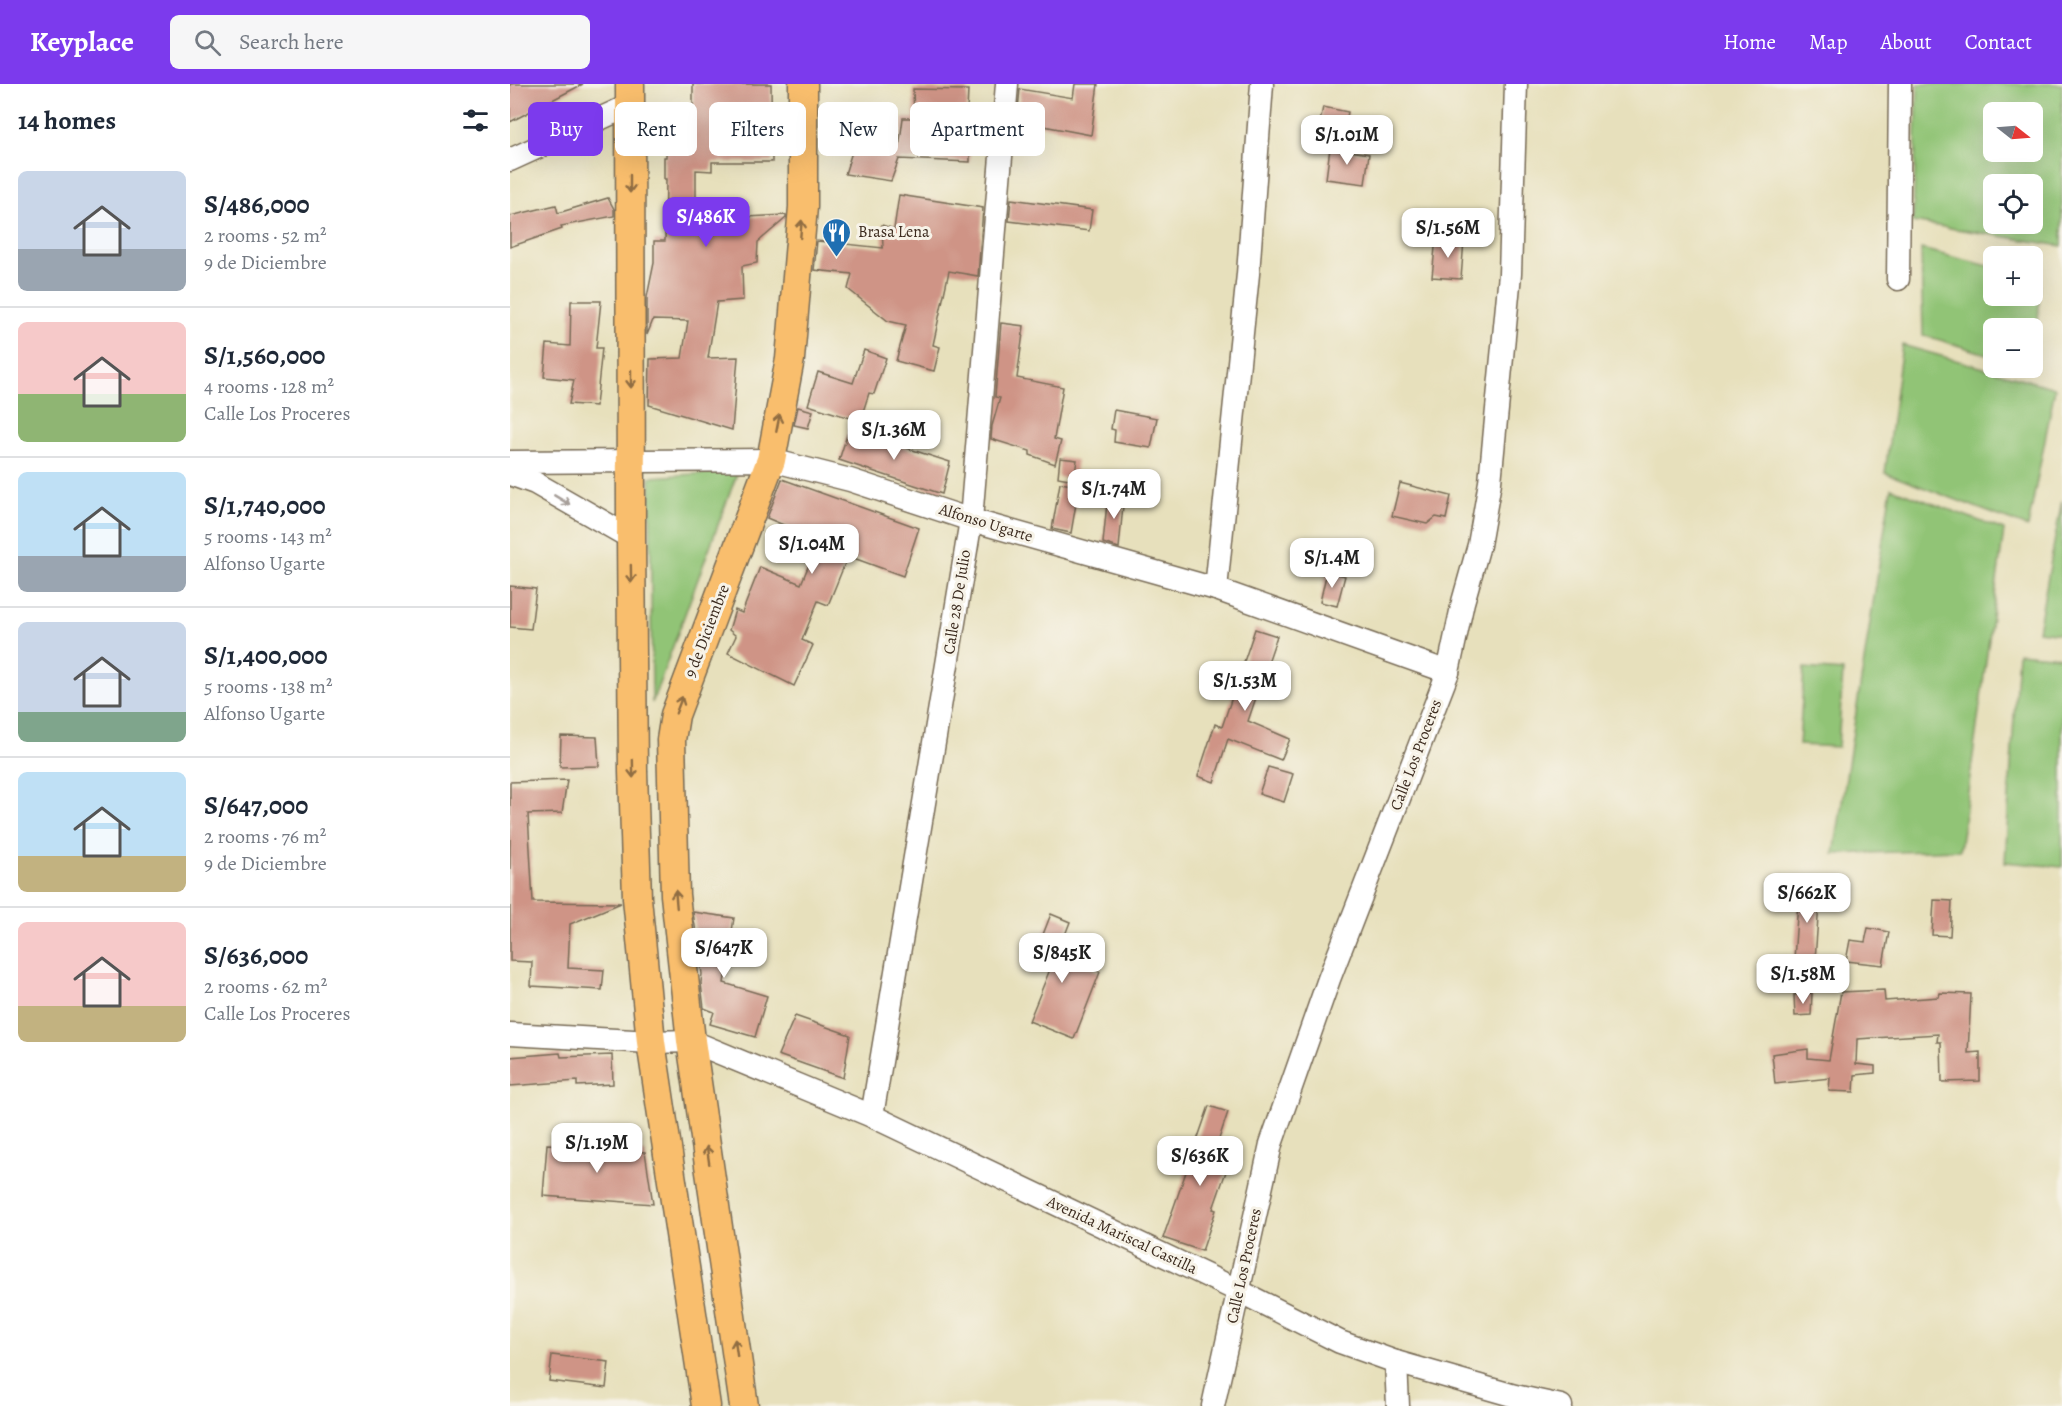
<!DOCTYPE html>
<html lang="en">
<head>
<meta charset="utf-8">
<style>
	body { margin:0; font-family:Alegreya,serif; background:#f6f6f7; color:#1f2937; height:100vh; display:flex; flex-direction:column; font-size:22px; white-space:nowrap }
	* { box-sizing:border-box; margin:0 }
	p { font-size:20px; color:#747a83 }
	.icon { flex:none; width:33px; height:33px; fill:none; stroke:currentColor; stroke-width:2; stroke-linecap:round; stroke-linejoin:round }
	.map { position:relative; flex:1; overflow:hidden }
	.sheet { display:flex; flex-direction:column; background:#fff; width:510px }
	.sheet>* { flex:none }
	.banner { position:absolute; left:18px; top:18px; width:570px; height:54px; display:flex; gap:12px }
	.needle { width:39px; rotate:107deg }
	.tools { position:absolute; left:1473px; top:18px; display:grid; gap:12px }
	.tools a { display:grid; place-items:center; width:60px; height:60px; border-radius:9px; background:#fff; box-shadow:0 6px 24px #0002; font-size:30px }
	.price { position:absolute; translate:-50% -51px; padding:0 14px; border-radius:12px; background:#fff; color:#222; font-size:20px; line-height:39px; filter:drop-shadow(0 2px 3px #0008) }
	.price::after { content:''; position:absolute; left:50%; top:36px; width:18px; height:14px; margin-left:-9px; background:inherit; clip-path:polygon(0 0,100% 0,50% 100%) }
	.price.current { background:#7c3aed; color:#fff }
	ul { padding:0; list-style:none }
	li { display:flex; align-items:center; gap:18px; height:150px; padding:0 18px }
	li+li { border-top:2px solid #e0e1e3 }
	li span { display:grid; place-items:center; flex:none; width:168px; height:120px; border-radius:9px; color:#555 }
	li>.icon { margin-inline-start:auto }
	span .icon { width:72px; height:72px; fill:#fffc; stroke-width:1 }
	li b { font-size:26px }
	h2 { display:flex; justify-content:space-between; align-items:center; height:72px; padding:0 18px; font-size:26px }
	.chip { padding:0 21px; border-radius:9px; background:#fff; box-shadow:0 6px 24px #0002; font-size:21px; line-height:54px }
	.chip.current { background:#7c3aed; color:#fff }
	header { display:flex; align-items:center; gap:36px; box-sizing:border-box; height:84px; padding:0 30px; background:#7c3aed; color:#fff }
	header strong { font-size:28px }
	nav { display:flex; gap:33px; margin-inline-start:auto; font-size:21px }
	.search { width:420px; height:54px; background:#f6f6f7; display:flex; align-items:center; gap:15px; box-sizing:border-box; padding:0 21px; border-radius:9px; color:#747a83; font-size:22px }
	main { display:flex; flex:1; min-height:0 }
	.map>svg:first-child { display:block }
	.green { fill:#91c476; stroke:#66774a; stroke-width:1.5; fill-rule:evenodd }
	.building { fill:#cf9486 }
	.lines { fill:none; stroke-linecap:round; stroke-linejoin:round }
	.minor-casing { stroke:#776a55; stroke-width:25 }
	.major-casing { stroke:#776a55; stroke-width:31 }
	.minor { stroke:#fff; stroke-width:22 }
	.major { stroke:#f9be6d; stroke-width:28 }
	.oneway { stroke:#906d42 }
	.oneway2 { stroke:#a79f9a }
	.labels { text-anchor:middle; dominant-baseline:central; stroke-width:6; stroke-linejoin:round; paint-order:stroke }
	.poi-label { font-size:16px; fill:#3b2a1e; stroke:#f7f3e8; text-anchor:start }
	.street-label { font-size:16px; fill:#3b2a1e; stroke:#f7f3e8 }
</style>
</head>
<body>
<header>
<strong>Keyplace</strong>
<div class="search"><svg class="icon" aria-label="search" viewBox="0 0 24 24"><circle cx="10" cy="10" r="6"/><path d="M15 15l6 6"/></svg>Search here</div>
<nav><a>Home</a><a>Map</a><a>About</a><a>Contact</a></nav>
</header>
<main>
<section class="sheet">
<h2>14 homes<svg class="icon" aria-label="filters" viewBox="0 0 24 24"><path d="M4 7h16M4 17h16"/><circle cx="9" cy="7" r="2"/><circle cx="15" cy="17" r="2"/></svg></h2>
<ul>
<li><span style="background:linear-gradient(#c9d6e8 65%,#9aa5b1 0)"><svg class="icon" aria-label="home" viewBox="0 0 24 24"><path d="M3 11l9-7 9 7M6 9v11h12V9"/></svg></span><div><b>S/486,000</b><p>2 rooms · 52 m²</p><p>9 de Diciembre</p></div></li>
<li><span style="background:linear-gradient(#f6c9c9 60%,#8fb573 0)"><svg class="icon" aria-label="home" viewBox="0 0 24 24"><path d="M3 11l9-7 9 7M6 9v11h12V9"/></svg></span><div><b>S/1,560,000</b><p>4 rooms · 128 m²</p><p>Calle Los Proceres</p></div></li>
<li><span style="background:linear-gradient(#bfe0f5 70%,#9aa5b1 0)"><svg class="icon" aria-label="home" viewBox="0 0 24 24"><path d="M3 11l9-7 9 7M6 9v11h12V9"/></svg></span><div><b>S/1,740,000</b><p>5 rooms · 143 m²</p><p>Alfonso Ugarte</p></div></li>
<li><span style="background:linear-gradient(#c9d6e8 75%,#7fa58c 0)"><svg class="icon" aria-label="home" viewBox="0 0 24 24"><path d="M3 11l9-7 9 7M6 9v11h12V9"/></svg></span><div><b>S/1,400,000</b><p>5 rooms · 138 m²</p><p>Alfonso Ugarte</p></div></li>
<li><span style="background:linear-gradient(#bfe0f5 70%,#c2b280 0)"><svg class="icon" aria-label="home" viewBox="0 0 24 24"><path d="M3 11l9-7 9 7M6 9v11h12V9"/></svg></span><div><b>S/647,000</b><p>2 rooms · 76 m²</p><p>9 de Diciembre</p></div></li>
<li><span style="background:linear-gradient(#f6c9c9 70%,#c2b280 0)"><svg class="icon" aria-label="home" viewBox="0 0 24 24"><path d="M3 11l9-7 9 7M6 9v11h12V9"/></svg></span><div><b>S/636,000</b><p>2 rooms · 62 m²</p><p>Calle Los Proceres</p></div></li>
</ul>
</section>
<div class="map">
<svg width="1552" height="1322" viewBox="0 0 1552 1322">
	<rect width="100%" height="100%" fill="#f7f3e8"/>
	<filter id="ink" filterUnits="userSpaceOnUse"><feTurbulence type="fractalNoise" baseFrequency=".0167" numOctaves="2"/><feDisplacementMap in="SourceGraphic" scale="12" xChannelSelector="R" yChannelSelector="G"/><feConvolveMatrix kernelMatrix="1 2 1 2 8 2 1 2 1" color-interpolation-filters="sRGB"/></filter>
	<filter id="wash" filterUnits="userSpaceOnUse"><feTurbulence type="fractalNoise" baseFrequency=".008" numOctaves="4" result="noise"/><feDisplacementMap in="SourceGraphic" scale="24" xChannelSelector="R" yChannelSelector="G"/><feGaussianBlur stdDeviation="1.35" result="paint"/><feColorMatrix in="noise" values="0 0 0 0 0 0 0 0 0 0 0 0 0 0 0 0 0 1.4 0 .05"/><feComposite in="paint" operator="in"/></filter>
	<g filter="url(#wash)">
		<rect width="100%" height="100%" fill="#e7e0bc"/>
		<g class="green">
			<path d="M1408,0H1552V162L1403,138ZM1484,28H1522V68H1484ZM1484,100H1522V140H1484Z"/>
			<path d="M1411,165L1483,183L1484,212H1522L1523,192L1530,194L1526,285L1522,284V244H1484L1483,272L1413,251Z"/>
			<path d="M1392,261L1545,304L1518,443L1375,389Z"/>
			<path d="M228,387L142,619L140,393Z"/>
			<path d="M1381,404L1494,446L1450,766L1324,770Z"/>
			<path d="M1552,416V550L1528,547Z"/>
			<path d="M1508,569L1552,573V783L1495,778Z"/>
			<path d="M1294,584L1333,587L1328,663L1289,661Z"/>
		</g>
		<g id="blocks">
			<g class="building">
				<path d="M0,0H73L0,38Z"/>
				<path d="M183,0H261L262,78H202V87L186,86V132L217,131V134L276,131V134L248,158L247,179L232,182L233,216L207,218L198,274L228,273L222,346L139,321L140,275L172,274L178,237L143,236L137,251V213L144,179V157H155L156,95H154V73H156L157,46L183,47Z"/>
				<path d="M565,0H588L581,51L507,37L510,5L563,14Z"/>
				<path d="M403,5L458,6L457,27H453L451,61H460V78L389,75L381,97L335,90L346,55L389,64L393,34H404Z"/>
				<path d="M813,23L838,28L833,53L808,48Z"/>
				<path d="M820,64L859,70L855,100L816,95Z"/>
				<path d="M389,111L473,124L468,192L439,187L423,261L430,263L424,287L386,277L396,241L378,237L338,205L342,190L304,186L307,157L373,164L372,141L384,145Z"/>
				<path d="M98,114L104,125V132L51,142L52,145L0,163V132L46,121L48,129Z"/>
				<path d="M501,115L582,126L579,147L499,137Z"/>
				<path d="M926,154L954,156L951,195L922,193Z"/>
				<path d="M61,217H91L86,264H92L86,322L59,320L64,296L34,293L37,260L60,262Z"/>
				<path d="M491,239L514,242L507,294L553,303L544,355L551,357L545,380L520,371V367L481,355L482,342L490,314L485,313Z"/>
				<path d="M354,266L376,274L364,310L359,309L350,337L298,321L308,288L343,299Z"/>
				<path d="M288,323L303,327L298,344L284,341Z"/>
				<path d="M604,326L647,334L641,364L604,358L605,346L601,345Z"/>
				<path d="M340,342L360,349L359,352L440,378L432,410L329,376Z"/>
				<path d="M550,374L567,376L564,396L548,393Z"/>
				<path d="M272,395L409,444L393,492L338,472L318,521L308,517L292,556L303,561L284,602L218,569L226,552L219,546L225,526L232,529L250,483L291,500L309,456L257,434Z"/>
				<path d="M550,399L569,402L561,449L542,445Z"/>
				<path d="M890,399L941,412L936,435L926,433L917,440L882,432Z"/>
				<path d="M598,409L614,411L609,464L593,459Z"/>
				<path d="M817,487L835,492L827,522L810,518Z"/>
				<path d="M0,502L26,505L21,545L0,543Z"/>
				<path d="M745,545L767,552L738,637L780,655L771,676L718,655L704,698L688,692L705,640L712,643Z"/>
				<path d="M51,652L87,653L89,682L50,683Z"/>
				<path d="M758,683L783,690L774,718L749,710Z"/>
				<path d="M57,696L52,729L18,730L23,818L111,819L60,840L58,884L94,886L92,906L21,902L22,878L0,877V698Z"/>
				<path d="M1289,804L1310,805L1305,876L1284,875Z"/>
				<path d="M1424,816L1442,817L1440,852L1422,851Z"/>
				<path d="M183,828L224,834L214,899L257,912L245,953L200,940L204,928L194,924L191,899L192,890Z"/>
				<path d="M541,830L560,838L550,864L568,872L566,878L590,888L564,955L519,937L543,878L525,871Z"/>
				<path d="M1358,844L1379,848L1373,881L1336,877L1340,856L1355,858Z"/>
				<path d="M1374,906L1375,917L1429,913L1430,909L1461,910L1458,969L1470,968V997L1432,998L1431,958H1427L1428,950L1347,955L1346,980L1365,982V989L1345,991L1344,1008L1319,1007L1320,994L1265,1000L1262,970L1298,965V974L1319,976L1331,908Z"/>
				<path d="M1302,909L1301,931L1285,932L1284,911Z"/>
				<path d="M285,932L340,951L333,994L268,971Z"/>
				<path d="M50,969L51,973L102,971L103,1000L67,1002V997L0,1002V973Z"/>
				<path d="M699,1022L718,1028L703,1073L719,1079L703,1125L706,1126L692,1167L653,1154Z"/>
				<path d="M37,1060L135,1068L143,1120L33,1112Z"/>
				<path d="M42,1271L99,1278L96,1304L39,1297Z"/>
			</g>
		</g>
	</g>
	<g filter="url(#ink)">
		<use href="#blocks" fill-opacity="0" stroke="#776a55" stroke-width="1.5"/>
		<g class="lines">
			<defs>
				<g id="minor">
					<path d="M0,76L120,21"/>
					<path d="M1388,195L1390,0"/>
					<path d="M0,378L261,376L340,396L461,436L706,505L938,588"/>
					<path d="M0,390L25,399L121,454"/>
					<path d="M706,505L738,190L752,0"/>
					<path d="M0,950L141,958L181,957L362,1032L729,1207L830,1258L886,1278L1005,1312L1051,1322"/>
					<path d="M362,1032L461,436L497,0"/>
					<path d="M886,1278L888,1322"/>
					<path d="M703,1322L761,1060L819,895L938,588L953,518L969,461L980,398L1000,190L1006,0"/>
				</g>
				<g id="major">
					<path d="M120,0L121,454L123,687L127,814L141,958L196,1322"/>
					<path d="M234,1322L181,957L165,811L161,656L165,631L261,376L280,275L293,123V0"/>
				</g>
			</defs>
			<use href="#minor" class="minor-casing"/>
			<use href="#major" class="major-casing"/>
			<use href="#minor" class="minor"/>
			<use href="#major" class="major"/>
		</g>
		<defs><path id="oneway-shaft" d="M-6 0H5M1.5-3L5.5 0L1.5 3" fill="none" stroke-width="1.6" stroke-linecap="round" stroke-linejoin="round" transform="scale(1.5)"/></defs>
		<g class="oneway">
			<use href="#oneway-shaft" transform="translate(120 100) rotate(90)"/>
			<use href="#oneway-shaft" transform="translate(291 145) rotate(-85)"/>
			<use href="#oneway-shaft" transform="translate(121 295) rotate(90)"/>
			<use href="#oneway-shaft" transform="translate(268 339) rotate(-79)"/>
			<use href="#oneway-shaft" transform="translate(121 490) rotate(89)"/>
			<use href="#oneway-shaft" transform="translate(169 621) rotate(-69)"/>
			<use href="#oneway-shaft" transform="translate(123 685) rotate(89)"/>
			<use href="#oneway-shaft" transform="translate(166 815) rotate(-95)"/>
			<use href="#oneway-shaft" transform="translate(198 1071) rotate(-98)"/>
			<use href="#oneway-shaft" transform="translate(226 1264) rotate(-98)"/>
		</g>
		<use class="oneway2" href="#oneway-shaft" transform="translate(52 416) rotate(31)"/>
	</g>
	<defs>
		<symbol id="restaurant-pin" viewBox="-11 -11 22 30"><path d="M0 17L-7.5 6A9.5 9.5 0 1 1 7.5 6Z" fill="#1f6fb2" stroke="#f7f3e8"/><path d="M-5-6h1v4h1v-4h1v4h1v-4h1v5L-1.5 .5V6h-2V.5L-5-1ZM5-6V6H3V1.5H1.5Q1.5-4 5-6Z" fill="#fff"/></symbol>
	</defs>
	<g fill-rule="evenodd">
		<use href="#restaurant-pin" x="310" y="132" width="33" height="45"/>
	</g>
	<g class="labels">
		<g class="poi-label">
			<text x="348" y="148">Brasa Lena</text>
		</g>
		<g class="street-label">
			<text transform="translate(476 439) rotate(17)">Alfonso Ugarte</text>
			<text transform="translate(447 518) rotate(-81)">Calle 28 De Julio</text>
			<text transform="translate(197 547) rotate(-69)">9 de Diciembre</text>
			<text transform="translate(906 671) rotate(-69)">Calle Los Proceres</text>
			<text transform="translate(612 1151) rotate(25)">Avenida Mariscal Castilla</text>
			<text transform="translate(734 1182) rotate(-78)">Calle Los Proceres</text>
		</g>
	</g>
</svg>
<div class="tools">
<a><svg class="needle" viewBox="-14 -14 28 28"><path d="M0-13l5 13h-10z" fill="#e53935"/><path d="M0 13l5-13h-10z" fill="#747a83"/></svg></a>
<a><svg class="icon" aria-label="locate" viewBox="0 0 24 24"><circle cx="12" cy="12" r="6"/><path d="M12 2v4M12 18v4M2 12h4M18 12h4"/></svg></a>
<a>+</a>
<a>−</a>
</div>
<b class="price" style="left:837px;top:82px">S/1.01M</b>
<b class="price current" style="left:196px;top:164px">S/486K</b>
<b class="price" style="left:938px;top:175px">S/1.56M</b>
<b class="price" style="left:384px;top:377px">S/1.36M</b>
<b class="price" style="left:604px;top:436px">S/1.74M</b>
<b class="price" style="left:302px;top:491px">S/1.04M</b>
<b class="price" style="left:822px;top:505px">S/1.4M</b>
<b class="price" style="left:735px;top:628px">S/1.53M</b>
<b class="price" style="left:1297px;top:840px">S/662K</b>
<b class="price" style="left:214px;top:895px">S/647K</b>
<b class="price" style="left:552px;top:900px">S/845K</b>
<b class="price" style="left:1293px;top:921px">S/1.58M</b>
<b class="price" style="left:87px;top:1090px">S/1.19M</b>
<b class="price" style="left:690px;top:1103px">S/636K</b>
<div class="banner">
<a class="chip current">Buy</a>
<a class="chip">Rent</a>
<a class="chip">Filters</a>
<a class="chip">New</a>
<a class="chip">Apartment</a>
</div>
</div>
</main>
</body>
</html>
